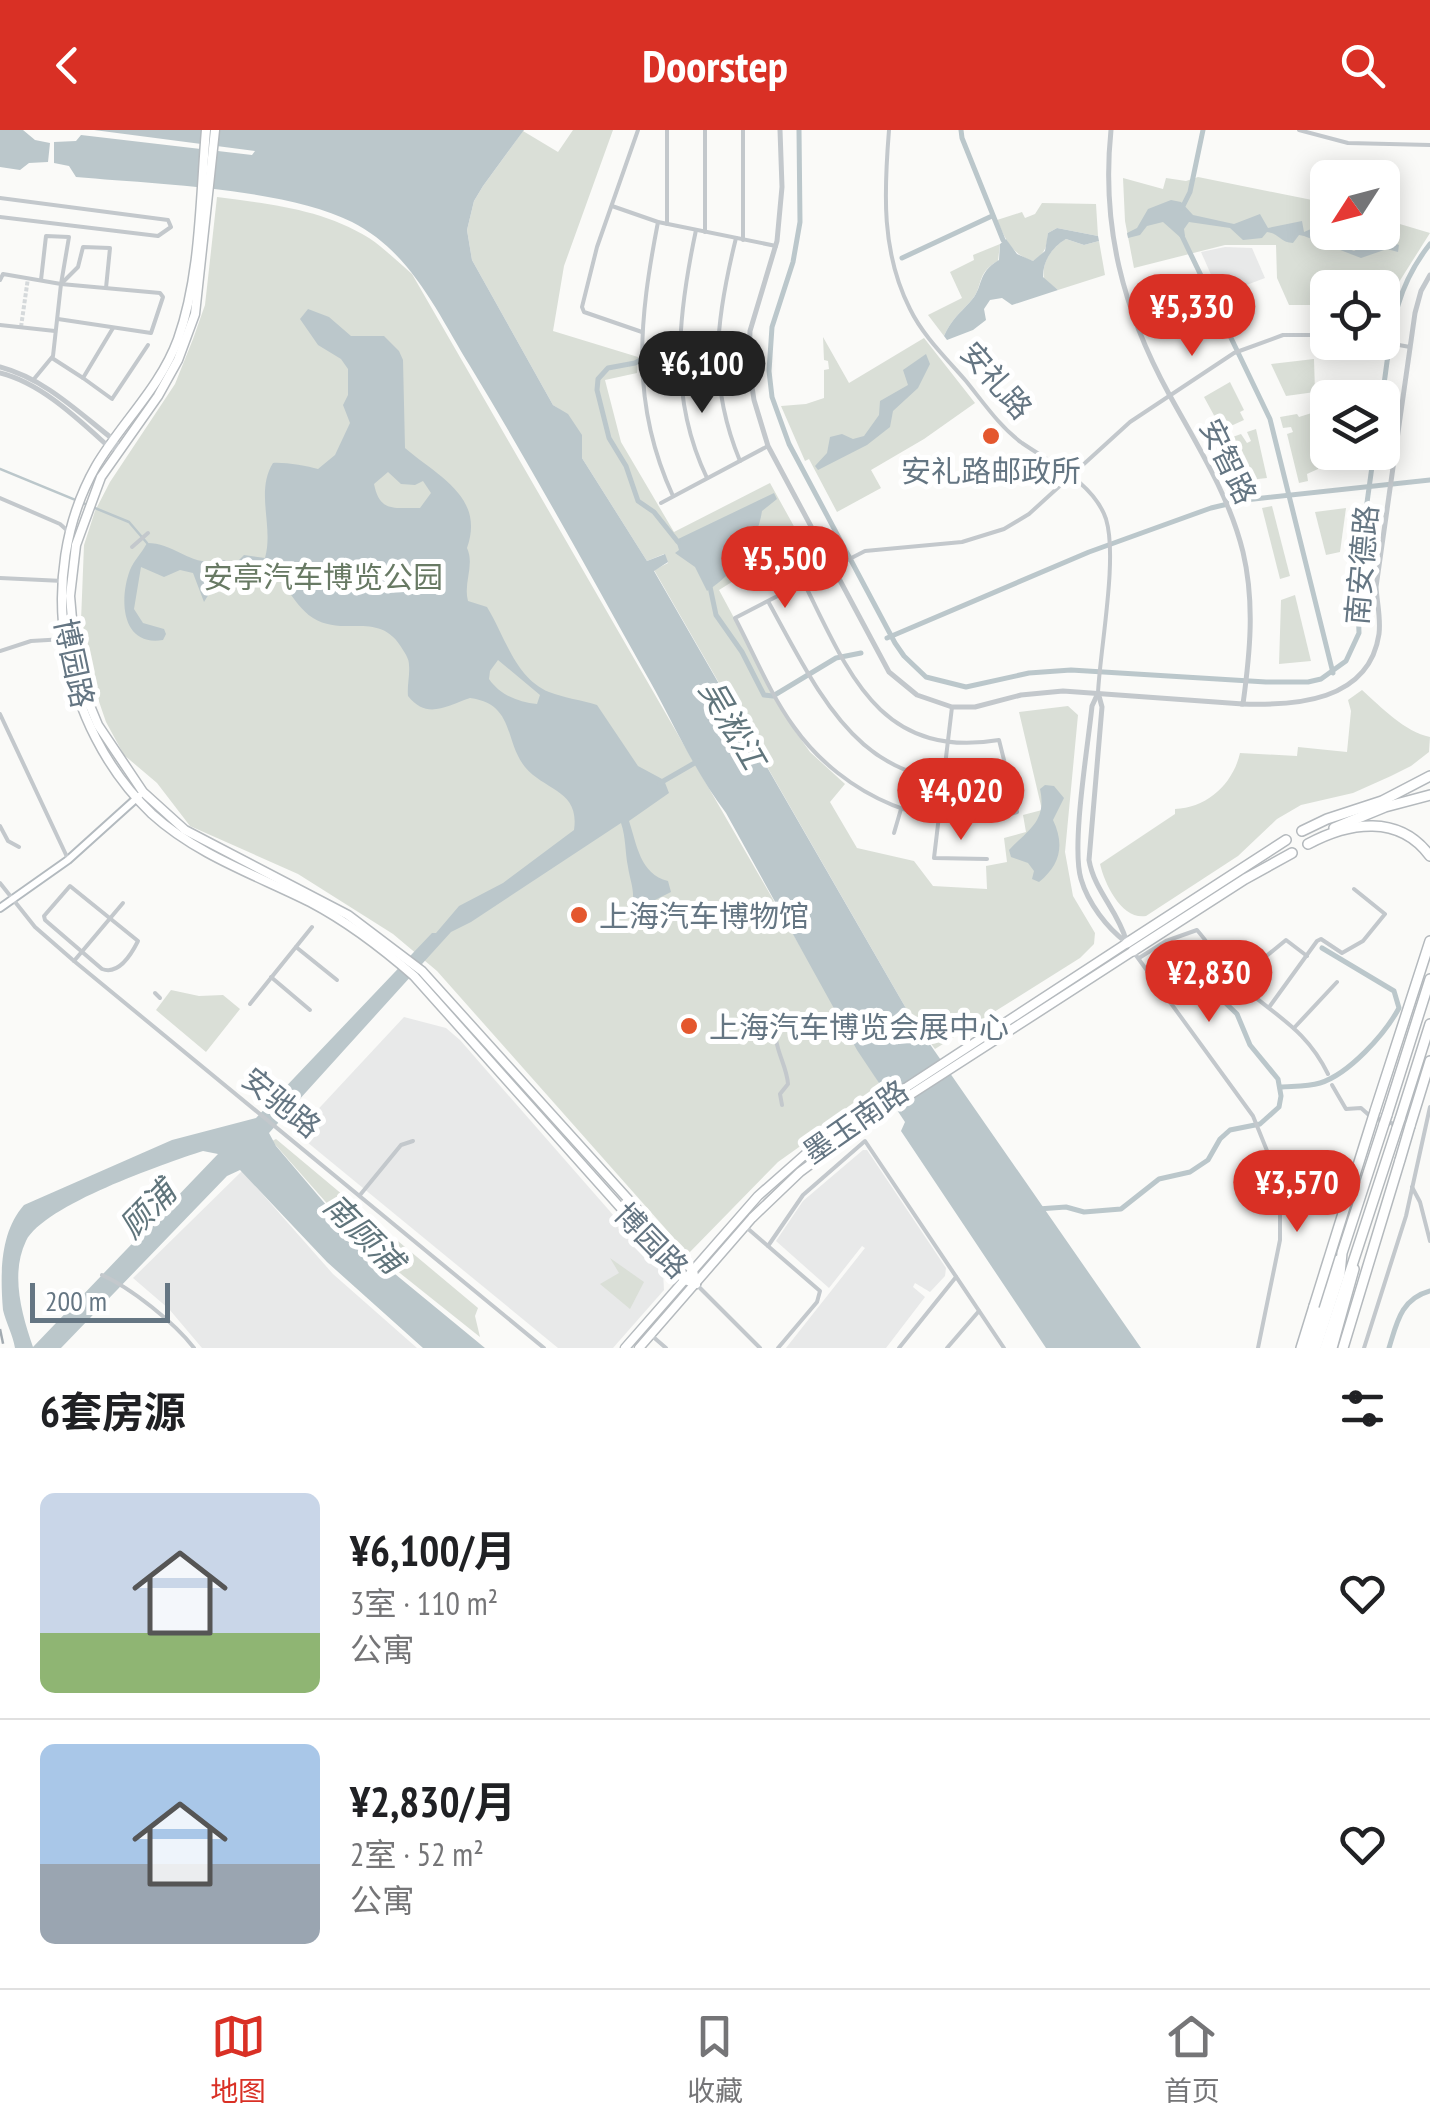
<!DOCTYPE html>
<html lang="zh">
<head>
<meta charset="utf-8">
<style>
	body { margin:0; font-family:"PT Sans Narrow","Noto Sans SC",sans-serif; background:#f2f2f2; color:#202124; height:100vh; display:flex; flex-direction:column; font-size:38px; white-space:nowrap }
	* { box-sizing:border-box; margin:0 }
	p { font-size:32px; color:#757577 }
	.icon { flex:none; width:55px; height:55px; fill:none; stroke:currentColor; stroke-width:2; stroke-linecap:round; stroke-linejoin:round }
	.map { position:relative; height:1218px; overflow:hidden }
	.panel { display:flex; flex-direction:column; background:#fff; flex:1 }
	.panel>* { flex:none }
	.needle { width:65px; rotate:234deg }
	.fabs { position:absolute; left:1310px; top:30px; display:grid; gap:20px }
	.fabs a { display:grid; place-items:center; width:90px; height:90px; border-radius:15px; background:#fff; box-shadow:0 5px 25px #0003; font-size:50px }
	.scale { position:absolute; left:30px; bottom:25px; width:140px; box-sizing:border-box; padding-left:10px; border:5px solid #657683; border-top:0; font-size:28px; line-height:35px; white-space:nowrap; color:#657683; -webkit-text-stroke:8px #fff; paint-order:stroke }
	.price { position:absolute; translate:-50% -85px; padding:0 22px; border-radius:35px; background:#d93025; color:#fff; font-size:32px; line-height:65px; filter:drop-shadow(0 2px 5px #0008) }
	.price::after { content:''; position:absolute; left:50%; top:60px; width:30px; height:22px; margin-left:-15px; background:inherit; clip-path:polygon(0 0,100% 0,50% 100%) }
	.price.active { background:#222; color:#fff }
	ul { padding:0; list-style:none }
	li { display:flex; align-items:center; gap:30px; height:250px; padding:0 40px }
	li+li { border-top:2px solid #e0e0e0 }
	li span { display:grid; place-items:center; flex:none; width:280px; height:200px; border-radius:15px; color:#555 }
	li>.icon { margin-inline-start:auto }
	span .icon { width:120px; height:120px; fill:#fffc; stroke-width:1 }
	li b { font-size:42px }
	h2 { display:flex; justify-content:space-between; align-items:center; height:120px; padding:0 40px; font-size:42px }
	header { display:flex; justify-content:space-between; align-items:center; height:130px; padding:0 40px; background:#d93025; color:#fff; font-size:45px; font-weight:700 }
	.dock { display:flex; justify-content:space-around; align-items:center; height:140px; border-top:2px solid #e0e0e0; background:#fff; font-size:28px; color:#757577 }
	.dock a { display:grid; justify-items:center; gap:5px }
	.dock .active { color:#d93025 }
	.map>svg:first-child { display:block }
	.built { fill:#e8e9e9 }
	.green { fill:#dadfd7 }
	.water { fill:#bbc7cb; fill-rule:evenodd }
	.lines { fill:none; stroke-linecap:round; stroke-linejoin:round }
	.stream { stroke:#bbc7cb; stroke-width:2.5 }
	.canal { stroke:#bbc7cb; stroke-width:5 }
	.minor-tunnel { stroke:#d5d9db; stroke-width:4; stroke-dasharray:4 2; stroke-linecap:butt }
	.secondary-casing { stroke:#b3babf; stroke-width:10 }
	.primary-casing { stroke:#b5babe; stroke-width:11 }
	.motorway-casing { stroke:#b4b9bd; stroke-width:12 }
	.minor { stroke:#c3c8cc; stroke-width:4 }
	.tertiary { stroke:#c3c8cc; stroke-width:5 }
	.secondary { stroke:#fff; stroke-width:6 }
	.primary { stroke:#fff; stroke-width:8 }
	.motorway { stroke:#fff; stroke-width:9 }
	.rail { stroke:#a2aab0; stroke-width:2.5; stroke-dasharray:15 8; stroke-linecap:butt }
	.motorway-bridge-casing { stroke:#b4b9bd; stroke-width:12; stroke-linecap:butt }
	.motorway-bridge { stroke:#fff; stroke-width:9 }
	.poi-dot { fill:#e4572e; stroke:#fff; stroke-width:4 }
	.labels { text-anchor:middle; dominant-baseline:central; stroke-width:10; stroke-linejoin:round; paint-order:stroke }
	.street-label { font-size:30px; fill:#657683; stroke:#fff }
	.poi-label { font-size:30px; fill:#657683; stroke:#fff; text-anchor:start }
	.park-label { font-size:30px; fill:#687a64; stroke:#fff }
	.water-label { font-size:32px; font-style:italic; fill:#60757c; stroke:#fff }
</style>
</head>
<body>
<header><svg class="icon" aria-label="back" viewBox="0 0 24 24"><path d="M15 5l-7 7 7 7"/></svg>Doorstep<svg class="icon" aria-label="search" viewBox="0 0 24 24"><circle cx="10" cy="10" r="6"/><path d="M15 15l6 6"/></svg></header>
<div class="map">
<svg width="1430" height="1218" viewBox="0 0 1430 1218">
	<rect width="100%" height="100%" fill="#fafaf8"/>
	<g class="built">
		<path d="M1225,117L1252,118L1265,148L1220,165L1201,122Z"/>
		<path d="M404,887L446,898L460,910L663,1142L664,1160L613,1218H558L296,1003Z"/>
		<path d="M863,1020H867L946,1138L945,1146L930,1162L915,1153L913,1157L925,1167L886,1218H786L865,1118L862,1116L829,1158L776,1111L803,1071Z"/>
		<path d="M242,1041L333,1144L417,1218H202L169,1179L133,1148Z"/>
	</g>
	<g class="green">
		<path d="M573,0H613L564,136L553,201L638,227L637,243L605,250L621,312L674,402L770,353L801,409L719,460L795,601L810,622L845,654L830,672L857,718L914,731L933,756L987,759L986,736L1007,732L1004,708L1026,702L1023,685L1042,680L1019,582L1068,576L1078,585L1065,722L1073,766L1095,803L1094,814L1080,828L935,919L911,887L654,440L668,433L664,424L647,431L582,328C580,302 577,290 553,275L472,130L467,100L474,71L483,56L523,1L558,22Z"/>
		<path d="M1198,47L1327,73L1328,102H1382L1383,89L1430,103L1394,160L1389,187L1383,186L1382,158H1328L1327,166L1319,175H1289L1277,148L1276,115H1225L1134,138L1125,91L1123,48L1163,59L1166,48L1186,51Z"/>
		<path d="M217,67C270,74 323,79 369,108C384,118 398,132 412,144L882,958L778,1032L688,1124L437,841L393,804L298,744L190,696L157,653L124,625L106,592L93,554L81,491L84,415L95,381L110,352L175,254L193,209L205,175Z"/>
		<path d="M1042,73L1096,74L1098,106L1057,98L1048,103C1047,117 1045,124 1033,131C1012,125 1005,109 997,90L1022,82L1025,88L1035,84Z"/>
		<path d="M1066,109L1084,115L1099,111L1105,145L1058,160L1044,149C1041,132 1052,117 1066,109Z"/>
		<path d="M1000,114L998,131C975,143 984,158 970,172C959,184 951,190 944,206L928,185L962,168L950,142L974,130L973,125Z"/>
		<path d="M823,207L849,253L924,208L975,273L924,309L871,340L881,358L837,382L809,329L805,331L781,276L806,274L824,268V240L829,239L828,231L824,230Z"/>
		<path d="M1314,229L1315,262L1286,266L1271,234Z"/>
		<path d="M1230,252L1244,280L1240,282L1244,290L1222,300L1204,267Z"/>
		<path d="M1318,281H1324V298L1316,299L1318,339L1307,344L1308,351L1299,353L1287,304L1293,302L1291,297L1283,298L1280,287L1297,284L1299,287Z"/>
		<path d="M1256,299L1267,348L1249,350L1227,309L1241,304L1247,313L1251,311L1247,302Z"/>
		<path d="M1272,376L1290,446L1280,449L1262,378Z"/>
		<path d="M1346,378L1340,422L1326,425L1315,382Z"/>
		<path d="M1295,465L1311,531L1279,534L1281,470Z"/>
		<path d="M1362,560C1381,577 1405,602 1430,607L1429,622L1411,636L1391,646L1353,663L1301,675L1277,689L1238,726L1146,786C1122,790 1105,755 1100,734L1175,684V679C1207,678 1233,654 1240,623L1297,626L1298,617L1347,622L1351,581L1348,570Z"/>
		<path d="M171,860L199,866L223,865L240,879L206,922L156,880Z"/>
		<path d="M276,1009L478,1178L475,1186L480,1207L361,1112L272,1011Z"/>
		<path d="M610,1128L644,1152L630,1179L600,1154L619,1143Z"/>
	</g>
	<g class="water">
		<path d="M0,0H23L35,10L50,13L48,32L29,33L20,40L0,37Z"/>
		<path d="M94,0H524L483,56L474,71L467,100L472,130L553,275L568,284L582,305V328L647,431L665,424L668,432L654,441L911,887L1141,1218H1046L901,1001L905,992L857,920L726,683C692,638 671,587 643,539C586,437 530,335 470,236C437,182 411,122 352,92C285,58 153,54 76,47L69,36L54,33V12L76,11L81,5L252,25L255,21Z"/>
		<path d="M1171,70L1181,72L1193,85L1234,94L1260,84L1268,98L1302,91L1304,102L1318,96L1323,109L1354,121L1378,107L1399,115L1398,122L1387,119L1361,128L1304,106L1299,105L1293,113C1281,113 1278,103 1267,102L1262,108L1243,110L1230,98L1189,92L1184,99L1185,106L1181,108L1163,92L1147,96L1140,105L1128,108L1127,103L1137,98L1148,79Z"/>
		<path d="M1057,98L1098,106L1099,111L1084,115L1066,109C1052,117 1043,131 1043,147L1058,160L1012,175L1002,168L990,170L984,179L986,190L973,200L947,210L944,206C951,190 959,184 970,172C984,158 976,143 999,130L1000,114L1006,109L1017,124L1033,131L1045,121L1048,103Z"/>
		<path d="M308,179L329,187L351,206H384L399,221L403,230L405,318C439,347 485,367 467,418C475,435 463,453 468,471L487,477C505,506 515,548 549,562C564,568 582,570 597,575L638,636L664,650L669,663L629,691C637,715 640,744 668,751L671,762L653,771L644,780L633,771C634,758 630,750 628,737C625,722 626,708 621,693L471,792L451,802L269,1003L276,1016L361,1116L485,1218H423L327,1132L240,1040L227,1046L61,1218H15C13,1205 6,1193 3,1180C0,1144 0,1102 24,1075L172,1010L256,988L432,803H436L459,776L503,753L574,700C580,660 545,661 525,637C504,611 515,574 470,568C446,576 427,590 408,566C407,555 410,545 409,535C409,529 406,525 403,520C380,479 345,508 313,488C289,472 287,445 257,439L232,459H212L204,472L193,443L180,440L164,447L141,437L134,479L143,493L164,499L166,504L163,510C121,517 119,469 130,440C134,430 142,423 147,413C177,413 191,439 224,430L234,435L244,425L265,428C274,396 255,362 273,333C284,332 307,336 318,339L335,325L350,293L343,275L348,265V239L341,229L318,215L300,189ZM388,342L401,354L415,355L423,351L431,363L420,378C396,377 380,384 374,354ZM498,530L540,565L537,574C518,572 500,565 489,549L490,541ZM203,1021L218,1024L33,1217C22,1185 10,1144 26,1111C44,1075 163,1034 203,1021Z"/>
		<path d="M926,224L930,234L918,258L893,281L890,297L867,315L818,340L815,336L827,323L830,307L842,304L853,309L864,306L879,285L880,271L908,255L903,240Z"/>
		<path d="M774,363L777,369L762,381C757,414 735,443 707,461L695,437L675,423L679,420L676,410Z"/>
		<path d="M1045,655L1054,656L1064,668L1053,690C1065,715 1060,735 1039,752L1032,749L1034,741L1028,733L1011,727L1009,720C1029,699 1047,691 1040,659Z"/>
	</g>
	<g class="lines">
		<path class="stream" d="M0,339L129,392L147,413"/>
		<g class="canal">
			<path d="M799,0L800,92L793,132L772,197L769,241L772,267L789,314L895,513L904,526L926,547L966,557L1029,543L1071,540L1266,552H1308L1321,549L1346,531L1359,503L1357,445L1374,322"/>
			<path d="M961,0L962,8L1003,110"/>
			<path d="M1182,78L1190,62L1203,0"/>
			<path d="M1181,104L1270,289L1333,543"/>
			<path d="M902,128L992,86"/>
			<path d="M1382,268C1391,209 1391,163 1430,114"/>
			<path d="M678,412L654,382L638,371L626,336L609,308L597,260L598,249L608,238L635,233L658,220L683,221L712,211L733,214"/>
			<path d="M709,452L716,485L742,522L764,565L773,566L836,528L861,523"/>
			<path d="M887,508L1089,422L1211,378L1245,370L1430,350"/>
			<path d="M660,653L698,631"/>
			<path d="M1280,957C1293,956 1307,957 1320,953C1349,944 1385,904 1399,878L1394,861L1322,818"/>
			<path d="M1038,1079L1066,1077L1084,1082L1121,1079L1159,1049L1190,1042L1208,1030L1220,1009L1230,1000L1260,994L1279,977L1281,966L1278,949L1250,915L1237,884L1165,815"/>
			<path d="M1389,1218C1397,1192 1401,1169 1430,1161"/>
		</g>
		<path class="minor-tunnel" d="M21,197L28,148"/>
		<defs>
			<path id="secondary" d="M0,778L68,730L139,666"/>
			<g id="primary">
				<path d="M206,0C200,68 201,144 178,209C160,258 122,292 96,336C33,447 61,597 152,684C197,725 256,745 310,772C348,792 382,818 414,846L685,1150L696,1154"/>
				<path d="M215,0L195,184L178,230L158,266L101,347L76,415L70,466L75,523L86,566L98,595L143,662L185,700L348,785L422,841L693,1141L696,1154"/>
				<path d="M625,1218L758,1066L809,1021L1127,813"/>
				<path d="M639,1218L752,1088L800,1042L862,996L1133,821"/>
			</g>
			<g id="motorway">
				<path d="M1334,698L1385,677L1430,665"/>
				<path d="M1302,701L1327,689L1382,671L1430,646"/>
				<path d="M1308,714C1349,692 1399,684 1430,726"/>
				<path d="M1127,813L1286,710"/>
				<path d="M1133,821L1245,749L1292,723"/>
				<path d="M1375,981L1430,811"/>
				<path d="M1387,985L1430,849"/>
				<path d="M1400,989L1430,894"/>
				<path d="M1410,996L1430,931"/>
				<path d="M1301,1218L1314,1176"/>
				<path d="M1308,1218L1338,1130"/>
				<path d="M1316,1218L1340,1144L1342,1123L1384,994"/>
				<path d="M1325,1218L1397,998"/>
				<path d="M1332,1218L1354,1139"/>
				<path d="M1343,1218L1400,1030"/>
			</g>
		</defs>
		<use href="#secondary" class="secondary-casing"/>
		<use href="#primary" class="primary-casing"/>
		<use href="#motorway" class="motorway-casing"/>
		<g class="minor">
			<path d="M638,0L597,117L582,177L584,182L642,202"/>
			<path d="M667,0V94"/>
			<path d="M705,0V102"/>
			<path d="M743,0V110"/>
			<path d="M889,0C884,62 881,122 910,179C923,206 947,229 966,251C983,272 1000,297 1022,313C1051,333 1094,353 1106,389C1118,428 1100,519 1098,563"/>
			<path d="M1299,0L1348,13L1430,15"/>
			<path d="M0,68L168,90L171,97L158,106L0,87"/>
			<path d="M612,76L658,92L776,116"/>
			<path d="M658,92C639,190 630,273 673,366"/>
			<path d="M696,100C678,185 668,267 707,348"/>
			<path d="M736,108C716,189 707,251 740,331"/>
			<path d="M0,150L3,144L61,154L53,226L34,249"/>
			<path d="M41,150L46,106L69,107L61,154"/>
			<path d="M61,154L78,137L83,117L110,118L106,158"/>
			<path d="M58,189L151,203L163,167L160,163L61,154"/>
			<path d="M0,195L55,201"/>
			<path d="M1382,212L1410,217"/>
			<path d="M52,228L83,248L113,198"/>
			<path d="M83,248L112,269L148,215"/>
			<path d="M0,368L60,394L70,403"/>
			<path d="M661,373L768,316"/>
			<path d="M132,417L148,403"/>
			<path d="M0,448L63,451"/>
			<path d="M804,453C848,541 879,630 999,610L1017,682C935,709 842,665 794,597C770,564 754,524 735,488L865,421L962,412L1004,399L1029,384L1130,292L1234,223L1283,205H1328"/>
			<path d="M769,473C826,577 867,672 1008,646"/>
			<path d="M0,521L31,511L65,509"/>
			<path d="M952,577L934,728L987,729"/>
			<path d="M0,584L68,729"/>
			<path d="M0,696L8,711L19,717"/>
			<path d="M894,703L901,679"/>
			<path d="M0,753L35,797L74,831L544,1218"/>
			<path d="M70,756L138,811C131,825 118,845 102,839L45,790L44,786Z"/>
			<path d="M296,817L337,850"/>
			<path d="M1135,824L1253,986L1274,1038L1280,1075V1110L1258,1218"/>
			<path d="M1139,828L1166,811L1197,800C1211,816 1222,835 1236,850C1271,885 1304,895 1328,944"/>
			<path d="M74,831L123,773"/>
			<path d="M271,847L310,880"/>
			<path d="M1237,850L1286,810L1307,826"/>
			<path d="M155,863L160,868"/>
			<path d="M250,874L312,797"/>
			<path d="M1270,876L1317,811L1321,809L1342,823L1363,811L1385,784L1354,759"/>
			<path d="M773,882C778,893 775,898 776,909C778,925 787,938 788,954L780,964L782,975"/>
			<path d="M1294,898L1337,852"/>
			<path d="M1332,955L1346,979L1361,978L1370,986L1397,995"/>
			<path d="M1412,1057L1420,1072L1430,1111"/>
			<path d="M360,1065L401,1015L413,1011"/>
			<path d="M746,1097L820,1161L817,1172L778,1218"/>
			<path d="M768,1116L803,1065L865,1011L1004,1218"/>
			<path d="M102,1145C131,1158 175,1193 194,1218"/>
			<path d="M696,1154L760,1218"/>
			<path d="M651,1205L666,1218"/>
			<path d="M899,1218L956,1147"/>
			<path d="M947,1218L979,1181"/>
			<path d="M1364,1218L1406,1086L1430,977"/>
		</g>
		<g class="tertiary">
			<path d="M780,0L782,57L777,111L750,201L749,237L754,270L768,316L889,542L917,565L952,577H975L1021,565L1063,561L1243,574C1250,523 1255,473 1243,422C1229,365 1197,315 1169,264C1123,180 1101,96 1111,0"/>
			<path d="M0,237C45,249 78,282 114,310L119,319"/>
			<path d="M0,243C41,253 78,289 109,317L119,319"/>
			<path d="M1098,563L1092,576C1088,616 1071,716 1081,749C1088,773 1107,798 1126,812"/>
			<path d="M1099,566L1102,577L1089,730C1094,760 1118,781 1126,810"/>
			<path d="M1241,574C1294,576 1369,572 1379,504C1381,488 1377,473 1376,457L1415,183L1421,161L1430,145"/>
		</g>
		<use href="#secondary" class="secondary"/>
		<use href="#primary" class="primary"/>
		<use href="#motorway" class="motorway"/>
		<path class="rail" d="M0,1199L4,1218"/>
		<defs>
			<g id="motorway-bridge">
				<path d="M1384,994L1387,985"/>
				<path d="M1397,998L1400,989"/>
				<path d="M1400,1030L1410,996"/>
				<path d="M1314,1176L1375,981"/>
			</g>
		</defs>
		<use href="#motorway-bridge" class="motorway-bridge-casing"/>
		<use href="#motorway-bridge" class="motorway-bridge"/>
	</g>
	<g class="poi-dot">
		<circle cx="991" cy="306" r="10"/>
		<circle cx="579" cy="785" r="10"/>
		<circle cx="689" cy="896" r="10"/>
	</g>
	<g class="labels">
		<g class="street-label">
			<text transform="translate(997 250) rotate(49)">安礼路</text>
			<text transform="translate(1229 331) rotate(64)">安智路</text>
			<text transform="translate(1361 435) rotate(-85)">南安德路</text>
			<text transform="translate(75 533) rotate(78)">博园路</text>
			<text transform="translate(282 972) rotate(39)">安驰路</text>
			<text transform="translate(855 991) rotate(-35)">墨玉南路</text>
			<text transform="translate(652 1110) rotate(46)">博园路</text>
		</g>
		<g class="poi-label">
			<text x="991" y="340" text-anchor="middle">安礼路邮政所</text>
			<text x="599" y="785">上海汽车博物馆</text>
			<text x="709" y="896">上海汽车博览会展中心</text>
		</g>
		<g class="park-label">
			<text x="323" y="446">安亭汽车博览公园</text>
		</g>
		<g class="water-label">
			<text transform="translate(733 594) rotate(60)">吴淞江</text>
			<text transform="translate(147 1079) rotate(-46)">顾浦</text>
			<text transform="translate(364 1103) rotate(45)">南顾浦</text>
		</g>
	</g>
</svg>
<div class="fabs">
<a><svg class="needle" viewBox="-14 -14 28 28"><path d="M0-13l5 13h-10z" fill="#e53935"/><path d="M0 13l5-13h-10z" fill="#757577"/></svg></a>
<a><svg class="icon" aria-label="locate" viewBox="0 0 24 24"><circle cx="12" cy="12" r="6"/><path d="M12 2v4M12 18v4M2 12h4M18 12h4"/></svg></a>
<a><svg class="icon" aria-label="layers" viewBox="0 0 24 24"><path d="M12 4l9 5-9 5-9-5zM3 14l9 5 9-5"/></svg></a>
</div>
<div class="scale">200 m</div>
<b class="price" style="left:1192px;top:229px">¥5,330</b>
<b class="price active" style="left:702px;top:286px">¥6,100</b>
<b class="price" style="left:785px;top:481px">¥5,500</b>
<b class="price" style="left:961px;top:713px">¥4,020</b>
<b class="price" style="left:1209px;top:895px">¥2,830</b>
<b class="price" style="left:1297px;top:1105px">¥3,570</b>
</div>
<section class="panel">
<h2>6套房源<svg class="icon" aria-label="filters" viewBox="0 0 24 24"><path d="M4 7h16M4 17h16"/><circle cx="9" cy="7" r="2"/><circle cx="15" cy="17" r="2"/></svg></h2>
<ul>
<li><span style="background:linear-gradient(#c9d6e8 70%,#8fb573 0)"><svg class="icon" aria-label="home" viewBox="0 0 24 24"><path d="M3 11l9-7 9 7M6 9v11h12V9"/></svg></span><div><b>¥6,100/月</b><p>3室 · 110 m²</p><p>公寓</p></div><svg class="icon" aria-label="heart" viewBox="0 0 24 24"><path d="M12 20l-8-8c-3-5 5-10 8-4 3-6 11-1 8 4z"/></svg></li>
<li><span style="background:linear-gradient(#a9c7e8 60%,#9aa5b1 0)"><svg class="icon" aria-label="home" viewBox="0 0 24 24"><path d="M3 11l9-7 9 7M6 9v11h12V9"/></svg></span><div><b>¥2,830/月</b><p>2室 · 52 m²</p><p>公寓</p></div><svg class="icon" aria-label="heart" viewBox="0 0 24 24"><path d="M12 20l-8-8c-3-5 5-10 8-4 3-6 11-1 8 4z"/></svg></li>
</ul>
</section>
<nav class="dock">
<a class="active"><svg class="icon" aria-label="map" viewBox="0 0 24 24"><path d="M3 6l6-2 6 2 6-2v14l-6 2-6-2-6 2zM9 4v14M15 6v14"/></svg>地图</a>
<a><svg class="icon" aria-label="saved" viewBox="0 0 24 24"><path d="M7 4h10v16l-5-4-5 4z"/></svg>收藏</a>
<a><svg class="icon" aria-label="home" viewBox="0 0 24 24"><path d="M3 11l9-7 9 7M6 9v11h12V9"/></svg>首页</a>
</nav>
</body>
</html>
